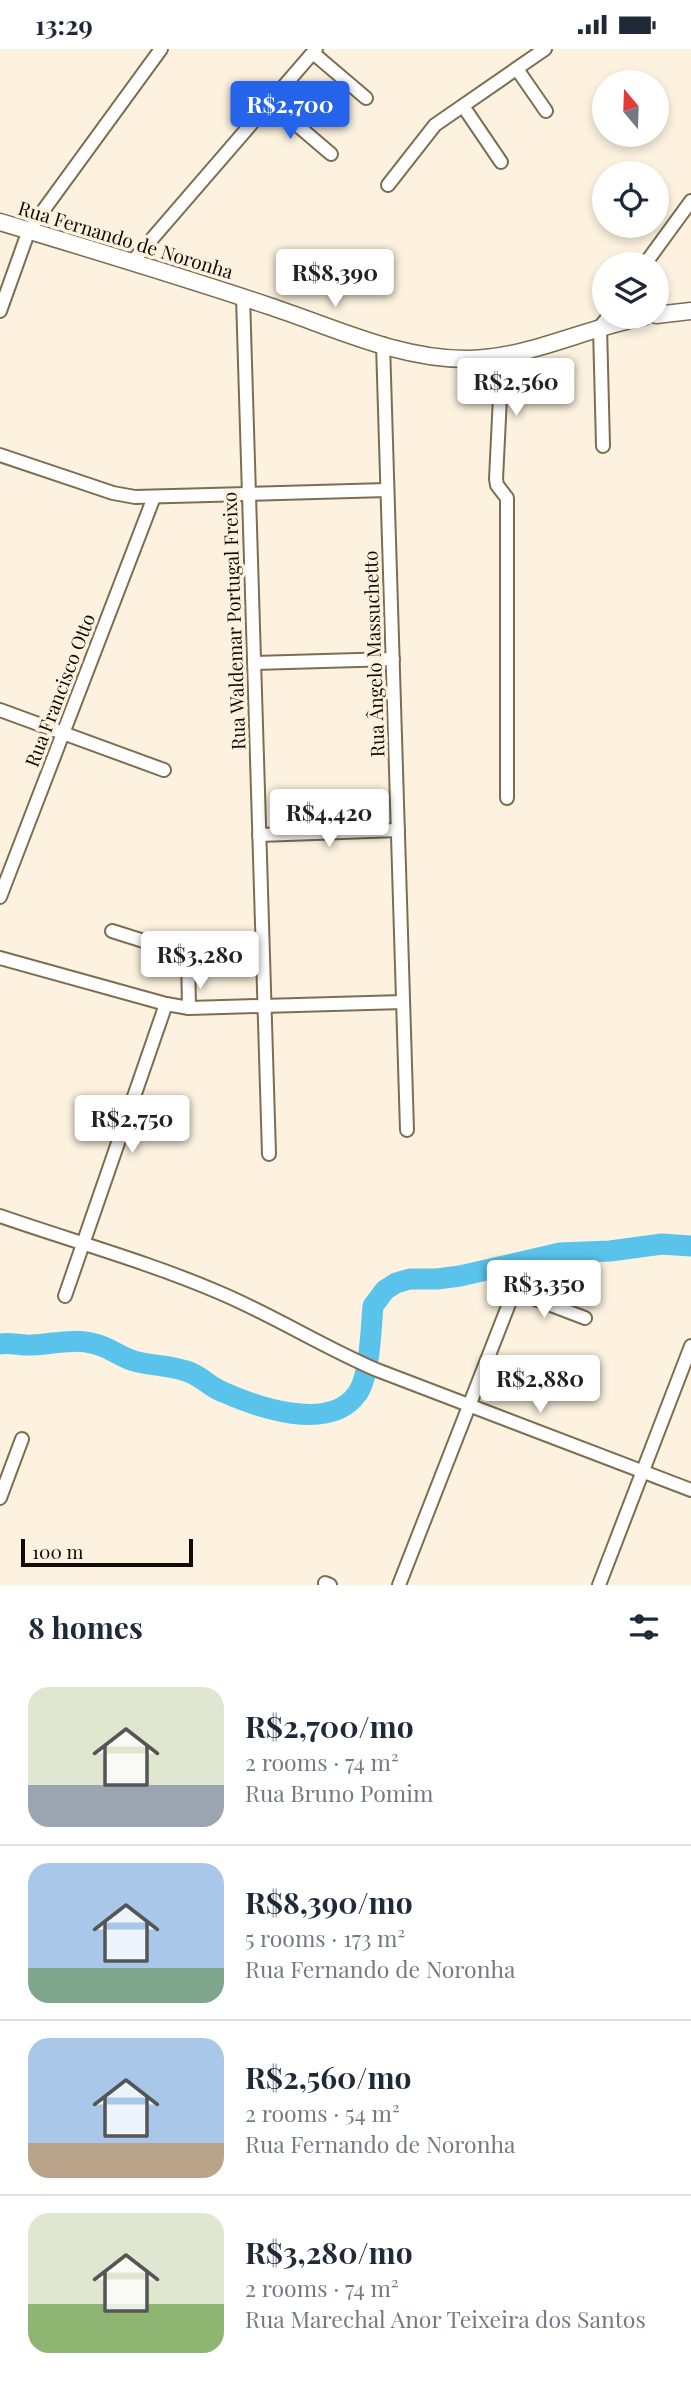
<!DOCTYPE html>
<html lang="en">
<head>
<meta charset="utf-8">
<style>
	body { margin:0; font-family:"Playfair Display",serif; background:#f2f2f3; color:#1f2937; height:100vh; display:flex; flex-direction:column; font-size:26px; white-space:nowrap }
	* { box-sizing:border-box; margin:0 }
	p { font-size:23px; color:#747a83 }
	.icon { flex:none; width:38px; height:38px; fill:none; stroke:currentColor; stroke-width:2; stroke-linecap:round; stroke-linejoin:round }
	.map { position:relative; height:1536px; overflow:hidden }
	.sheet { display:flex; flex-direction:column; background:#fff; flex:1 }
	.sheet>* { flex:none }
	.needle { width:46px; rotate:341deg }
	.fabs { position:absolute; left:592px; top:21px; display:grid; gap:14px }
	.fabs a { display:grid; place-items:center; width:77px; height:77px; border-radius:50%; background:#fff; box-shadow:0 4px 10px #0003; font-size:35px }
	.scale { position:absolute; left:21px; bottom:18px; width:172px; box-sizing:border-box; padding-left:7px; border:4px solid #110c03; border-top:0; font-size:19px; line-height:24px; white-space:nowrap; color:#110c03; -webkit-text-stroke:5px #fcf2df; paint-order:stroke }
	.price { position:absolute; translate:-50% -60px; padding:0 16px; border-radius:7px; background:#fff; color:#222; font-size:23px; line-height:46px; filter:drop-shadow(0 2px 4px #0008) }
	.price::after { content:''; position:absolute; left:50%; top:42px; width:21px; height:16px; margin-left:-10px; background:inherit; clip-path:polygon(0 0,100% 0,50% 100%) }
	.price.active { background:#2563eb; color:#fff }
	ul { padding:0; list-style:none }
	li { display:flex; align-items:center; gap:21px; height:175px; padding:0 28px }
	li+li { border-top:2px solid #e0e1e3 }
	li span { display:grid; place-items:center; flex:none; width:196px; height:140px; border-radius:21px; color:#555 }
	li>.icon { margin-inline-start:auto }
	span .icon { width:84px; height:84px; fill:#fffc; stroke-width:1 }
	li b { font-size:30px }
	h2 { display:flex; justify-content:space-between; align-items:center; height:84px; padding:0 28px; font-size:30px }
	.status { display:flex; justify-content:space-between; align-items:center; height:49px; padding:0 35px; background:#fff; direction:ltr }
	.status svg { height:19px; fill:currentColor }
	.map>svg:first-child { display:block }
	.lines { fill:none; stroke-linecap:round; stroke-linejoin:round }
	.river { stroke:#59c3ec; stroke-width:21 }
	.minor-casing { stroke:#7d6e51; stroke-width:16 }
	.major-casing { stroke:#7d6e51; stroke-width:19 }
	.minor { stroke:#fff; stroke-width:12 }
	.major { stroke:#fff; stroke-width:16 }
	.labels { text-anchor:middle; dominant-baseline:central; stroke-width:7; stroke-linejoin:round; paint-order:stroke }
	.street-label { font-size:19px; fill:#110c03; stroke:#fcf2df }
</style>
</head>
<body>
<div class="status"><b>13:29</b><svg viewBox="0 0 49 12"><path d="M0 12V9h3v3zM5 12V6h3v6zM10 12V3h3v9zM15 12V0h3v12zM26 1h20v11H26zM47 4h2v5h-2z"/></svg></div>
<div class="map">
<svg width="691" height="1536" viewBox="0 0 691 1536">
	<rect width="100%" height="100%" fill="#fcf2df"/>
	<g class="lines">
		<path class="river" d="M0,1295C11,1293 21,1297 32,1296C53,1295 74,1289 95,1295C109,1298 120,1308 134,1312C151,1317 169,1316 186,1322C201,1326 209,1338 223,1343C257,1358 329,1384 357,1345C370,1328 371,1279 373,1257L385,1241L396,1234L410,1230H437L460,1227L560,1204L610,1202L662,1195L691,1197"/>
		<defs>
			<g id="minor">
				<path d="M313,4L366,49"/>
				<path d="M517,20L546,62"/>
				<path d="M270,53L331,105"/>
				<path d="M463,57L501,113"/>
				<path d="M388,136L435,76L545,0"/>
				<path d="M132,213L316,0"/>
				<path d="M645,215L691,152"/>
				<path d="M243,248L269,1105"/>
				<path d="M0,262L29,181L161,0"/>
				<path d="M383,295L407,1081"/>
				<path d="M502,307L496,430L497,436L507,449V749"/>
				<path d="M603,397L600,278L608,268"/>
				<path d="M0,406L113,444L135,448L387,441"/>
				<path d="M254,614L393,610"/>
				<path d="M0,661L164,721"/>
				<path d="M259,786L398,781"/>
				<path d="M0,848L154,448"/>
				<path d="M112,882L188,906L189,959"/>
				<path d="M0,909L166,955L189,959L403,953"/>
				<path d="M0,1167C72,1192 148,1213 218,1243C273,1266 323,1298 377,1321L691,1441"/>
				<path d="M65,1247L166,955"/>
				<path d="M0,1449L22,1390"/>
				<path d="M325,1534L330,1536"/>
				<path d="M399,1536L514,1242L585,1269"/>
				<path d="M599,1536L691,1297"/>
			</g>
			<g id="major">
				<path d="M0,173C90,200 180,227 269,257C333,278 400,311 469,310C529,309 585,279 644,268"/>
				<path d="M656,266L691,262"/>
			</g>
		</defs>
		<use href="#minor" class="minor-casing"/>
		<use href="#major" class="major-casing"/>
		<use href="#minor" class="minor"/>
		<use href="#major" class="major"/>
	</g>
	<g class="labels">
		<g class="street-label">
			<text transform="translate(126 190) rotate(17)">Rua Fernando de Noronha</text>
			<text transform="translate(233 572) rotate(-92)">Rua Waldemar Portugal Freixo</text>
			<text transform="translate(373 605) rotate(-92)">Rua Ângelo Massuchetto</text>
			<text transform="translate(59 641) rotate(-69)">Rua Francisco Otto</text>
		</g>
	</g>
</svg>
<div class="fabs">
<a><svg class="needle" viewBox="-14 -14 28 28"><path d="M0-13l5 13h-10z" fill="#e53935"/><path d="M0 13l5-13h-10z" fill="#747a83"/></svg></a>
<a><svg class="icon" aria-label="locate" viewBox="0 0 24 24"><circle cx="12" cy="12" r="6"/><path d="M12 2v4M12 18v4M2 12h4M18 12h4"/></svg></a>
<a><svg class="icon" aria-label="layers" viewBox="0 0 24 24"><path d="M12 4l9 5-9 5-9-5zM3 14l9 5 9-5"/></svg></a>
</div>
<div class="scale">100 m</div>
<b class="price active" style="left:290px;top:92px">R$2,700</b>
<b class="price" style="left:335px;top:260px">R$8,390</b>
<b class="price" style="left:516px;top:369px">R$2,560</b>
<b class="price" style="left:329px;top:800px">R$4,420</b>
<b class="price" style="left:200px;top:942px">R$3,280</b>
<b class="price" style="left:132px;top:1106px">R$2,750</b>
<b class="price" style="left:544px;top:1271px">R$3,350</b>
<b class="price" style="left:540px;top:1366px">R$2,880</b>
</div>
<section class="sheet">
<h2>8 homes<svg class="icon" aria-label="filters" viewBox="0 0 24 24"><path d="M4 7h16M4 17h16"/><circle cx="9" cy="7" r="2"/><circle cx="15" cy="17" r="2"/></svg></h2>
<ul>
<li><span style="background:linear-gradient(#dfe7d0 70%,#9aa5b1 0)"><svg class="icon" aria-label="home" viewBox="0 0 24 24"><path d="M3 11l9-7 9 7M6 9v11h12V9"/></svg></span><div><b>R$2,700/mo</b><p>2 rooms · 74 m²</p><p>Rua Bruno Pomim</p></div></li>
<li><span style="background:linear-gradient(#a9c7e8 75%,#7fa58c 0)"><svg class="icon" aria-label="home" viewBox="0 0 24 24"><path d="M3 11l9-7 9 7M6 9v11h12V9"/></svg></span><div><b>R$8,390/mo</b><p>5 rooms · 173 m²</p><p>Rua Fernando de Noronha</p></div></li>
<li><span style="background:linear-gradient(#a9c7e8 75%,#b9a48a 0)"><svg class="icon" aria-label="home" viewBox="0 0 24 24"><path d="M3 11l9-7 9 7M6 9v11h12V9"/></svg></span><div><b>R$2,560/mo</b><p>2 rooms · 54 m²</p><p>Rua Fernando de Noronha</p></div></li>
<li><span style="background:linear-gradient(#dfe7d0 65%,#8fb573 0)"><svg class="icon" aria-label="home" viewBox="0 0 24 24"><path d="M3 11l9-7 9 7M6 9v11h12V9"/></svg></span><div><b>R$3,280/mo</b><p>2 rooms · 74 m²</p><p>Rua Marechal Anor Teixeira dos Santos</p></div></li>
</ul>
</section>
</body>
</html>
